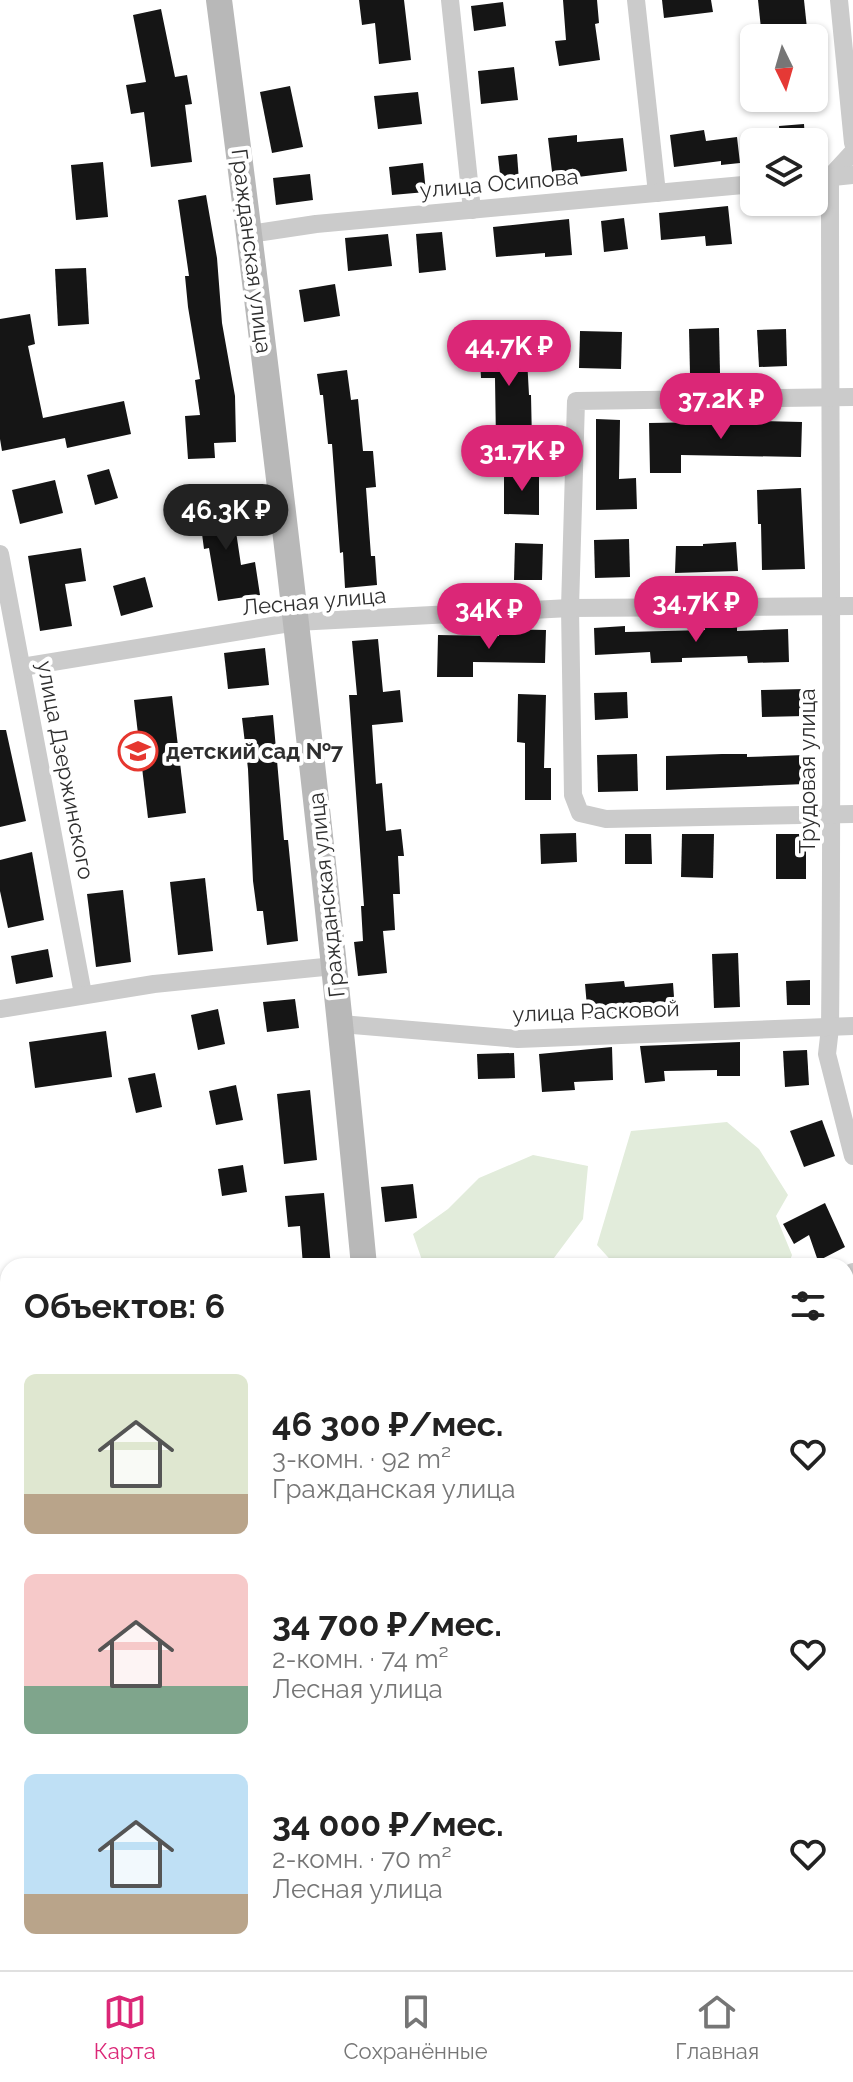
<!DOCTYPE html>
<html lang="ru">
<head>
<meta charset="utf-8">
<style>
	body { margin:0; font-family:Raleway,sans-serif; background:#f6f6f6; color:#222; height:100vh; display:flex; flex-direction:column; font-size:30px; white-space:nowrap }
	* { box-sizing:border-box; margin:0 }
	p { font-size:26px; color:#767676 }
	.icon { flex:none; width:44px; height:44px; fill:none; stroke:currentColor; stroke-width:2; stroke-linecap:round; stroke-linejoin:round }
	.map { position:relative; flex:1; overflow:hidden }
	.side { position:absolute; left:0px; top:1258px; width:854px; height:712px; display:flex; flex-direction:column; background:#fff; border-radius:24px 24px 0 0; box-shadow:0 2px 6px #0004 }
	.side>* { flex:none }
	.needle { width:52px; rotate:175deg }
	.buttons { position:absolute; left:740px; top:24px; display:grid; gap:16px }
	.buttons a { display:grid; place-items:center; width:88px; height:88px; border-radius:12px; background:#fff; box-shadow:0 2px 6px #0004; font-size:40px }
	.price { position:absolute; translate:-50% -68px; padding:0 18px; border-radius:28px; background:#db2777; color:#fff; font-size:26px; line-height:52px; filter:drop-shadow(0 2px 4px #0008) }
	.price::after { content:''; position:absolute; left:50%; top:48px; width:24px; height:18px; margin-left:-12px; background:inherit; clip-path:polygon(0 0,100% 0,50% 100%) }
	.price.active { background:#222; color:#fff }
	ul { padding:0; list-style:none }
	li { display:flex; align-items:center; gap:24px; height:200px; padding:0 24px }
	li span { display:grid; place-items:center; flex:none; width:224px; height:160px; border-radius:12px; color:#555 }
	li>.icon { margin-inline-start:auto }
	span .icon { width:96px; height:96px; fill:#fffc; stroke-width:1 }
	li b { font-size:34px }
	h2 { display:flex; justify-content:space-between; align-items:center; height:96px; padding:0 24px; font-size:34px }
	.dock { display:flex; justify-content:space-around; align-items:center; height:112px; border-top:2px solid #e0e0e0; background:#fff; font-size:22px; color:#767676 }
	.dock a { display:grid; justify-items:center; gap:4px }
	.dock .active { color:#db2777 }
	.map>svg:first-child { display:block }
	.green { fill:#e2ecdb }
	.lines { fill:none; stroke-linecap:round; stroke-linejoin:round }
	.river { stroke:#c7d9ec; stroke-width:30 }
	.building { fill:#151515 }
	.street { stroke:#cbcbcb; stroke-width:18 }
	.secondary { stroke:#b8b8b8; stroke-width:26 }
	.labels { text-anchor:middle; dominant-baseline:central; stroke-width:8; stroke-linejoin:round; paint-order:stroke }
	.street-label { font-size:22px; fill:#2e2e2e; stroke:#fff }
	.poi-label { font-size:22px; font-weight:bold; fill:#2e2e2e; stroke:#fff; text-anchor:start }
</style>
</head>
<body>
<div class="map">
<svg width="853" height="1970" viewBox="0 0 853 1970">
	<rect width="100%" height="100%" fill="#fff"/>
	<g class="green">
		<path d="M727,1122L759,1149L788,1195L776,1216L792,1255L788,1266H689L685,1264L682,1266H616L597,1245L631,1131Z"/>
		<path d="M533,1155L588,1166L583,1219L548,1266H424L413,1234L448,1209L479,1178Z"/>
	</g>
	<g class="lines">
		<g class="river">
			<path d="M846,1796L853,1795"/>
			<path d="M484,1962L510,1970L520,1962"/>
		</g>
	</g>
	<g class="building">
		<path d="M359,0H404L411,60L379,64L375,23L362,25Z"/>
		<path d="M563,0H597L599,23L595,24L600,60L559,66L555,41L566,40Z"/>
		<path d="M662,0H711L713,12L664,18Z"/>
		<path d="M758,0H804L808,38H762Z"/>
		<path d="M503,2L506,26L474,31L471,6Z"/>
		<path d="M161,9L175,77L187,75L192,104L185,105L192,162L151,167L144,112L131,114L126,85L146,82L133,15Z"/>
		<path d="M514,67L518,100L481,104L478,71Z"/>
		<path d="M290,86L303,147L272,153L260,92Z"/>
		<path d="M418,92L422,124L378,129L374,96Z"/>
		<path d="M804,124L805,142H780L779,126Z"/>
		<path d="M704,130L706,141L737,137L740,163L721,165V161L674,167L670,135Z"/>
		<path d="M577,135V142L623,138L627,171L553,180L548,138Z"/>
		<path d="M517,154L519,181L501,183L498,156Z"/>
		<path d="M103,162L108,217L76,220L71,165Z"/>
		<path d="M423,163L426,192L392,195L389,167Z"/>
		<path d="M310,174L313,200L276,205L273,178Z"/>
		<path d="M206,195L217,258L222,323L235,396L236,442L214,443L215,458L188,459L185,416L200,415L195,380L200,379L188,307L185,276H189L178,200Z"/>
		<path d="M728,206L732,244L706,246L705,236L661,240L659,213Z"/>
		<path d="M624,218L628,249L604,252L601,221Z"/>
		<path d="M569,219L572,255L545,257V253L496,257L493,227Z"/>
		<path d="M442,232L446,270L419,273L416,234Z"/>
		<path d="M388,234L392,266L348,271L345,238Z"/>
		<path d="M86,268L89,324L58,326L55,269Z"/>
		<path d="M335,284L340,316L304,322L299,290Z"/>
		<path d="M30,314L35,344L28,346L43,418L124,401L131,434L67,448L65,438L2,451L0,439V319Z"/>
		<path d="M719,328L720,373L690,374L689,329Z"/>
		<path d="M786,329L787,366L759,367L757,330Z"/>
		<path d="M580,331L622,332L621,369L579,368Z"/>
		<path d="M526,340L529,395H531L532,442H496L495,378H481L479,342Z"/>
		<path d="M347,370L351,400L358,399L363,451H373L376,487L366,488L371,556H375L377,585L345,588L343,552L340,553L332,444H328L323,395H320L317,374Z"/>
		<path d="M596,419L620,420L619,479L636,478L637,509L596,510Z"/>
		<path d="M762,421L802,422L801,457L681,455V473H650L649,423Z"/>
		<path d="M109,469L118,498L95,505L87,475Z"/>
		<path d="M504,471H539V515L504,514Z"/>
		<path d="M55,480L63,513L20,524L12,490Z"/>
		<path d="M801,488L805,569L762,570L761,524H758L757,490Z"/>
		<path d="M231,498L241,565L255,562L260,595L218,601L209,548L204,549L198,503Z"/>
		<path d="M629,539L630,577L595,578L594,540Z"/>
		<path d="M736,542L738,571L675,573L676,546H703V544Z"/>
		<path d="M515,543L543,544L542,580H514Z"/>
		<path d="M81,548L86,581L65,584L72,626L40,631L28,556Z"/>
		<path d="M145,577L153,607L121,616L113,586Z"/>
		<path d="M737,625V631L788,629L789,662L748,663L747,656L682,658V662L651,663L650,652L595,655L594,628L625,626V632L705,630V626Z"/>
		<path d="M499,629L546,630L545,663L473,662V677H437L438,635L499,636Z"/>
		<path d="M378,639L383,692L400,690L403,722L372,725L376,784L382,783L386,831L401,829L404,856H398L400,894H393L395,930L383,931L387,973L358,976L354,942L363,941L361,906H364L349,695H357L352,641Z"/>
		<path d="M265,648L269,685L228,689L224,653Z"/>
		<path d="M805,689V716L762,717L761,690Z"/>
		<path d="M627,692L628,718L595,720L594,693Z"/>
		<path d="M518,694L546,695L544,768H551V800H525V743L517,742Z"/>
		<path d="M172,696L186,813L148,818L134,700Z"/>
		<path d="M273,715L284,840H288L298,941L267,945L263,911H257L253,881L248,769L242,718Z"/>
		<path d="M0,730H6L26,821L0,827Z"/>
		<path d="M637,754L638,791L598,792L597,755Z"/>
		<path d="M722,754H747V757L804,755L805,784L666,790V756Z"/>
		<path d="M576,833L577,862L541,864L540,834Z"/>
		<path d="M625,834H651L652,864H625Z"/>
		<path d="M682,834H714L713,878L681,877Z"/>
		<rect x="776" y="834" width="30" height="45"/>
		<path d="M32,852L44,920L8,928L0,891V860Z"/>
		<path d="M205,878L213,951L178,955L170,882Z"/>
		<path d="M123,890L131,962L96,967L87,894Z"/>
		<path d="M48,949L53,977L16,984L11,956Z"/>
		<path d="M738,953L740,1007L714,1008L712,954Z"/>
		<path d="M810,980V1005H787L786,981Z"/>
		<path d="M624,981L625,987L673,983L675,1011L588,1018L585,984Z"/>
		<path d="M295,999L299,1028L267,1032L263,1002Z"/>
		<path d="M218,1009L225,1044L198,1050L191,1015Z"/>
		<path d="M106,1031L112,1077L35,1088L29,1042Z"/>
		<path d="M740,1042V1076H717V1070L664,1071L665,1081L645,1083L640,1046Z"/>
		<path d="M612,1047L613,1080L574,1082L575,1090L542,1092L539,1054Z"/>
		<path d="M807,1050L809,1085L785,1087L783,1051Z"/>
		<path d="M514,1053L515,1078L478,1079L477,1054Z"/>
		<path d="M155,1073L162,1107L136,1113L128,1078Z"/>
		<path d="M236,1085L243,1120L216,1125L209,1091Z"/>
		<path d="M310,1090L317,1160L284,1164L277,1094Z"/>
		<path d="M822,1120L835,1156L804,1167L790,1131Z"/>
		<path d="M243,1165L247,1192L222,1196L218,1169Z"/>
		<path d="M413,1184L417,1218L385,1222L381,1187Z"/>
		<path d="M324,1193L331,1266H303L300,1226L288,1227L285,1196Z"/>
		<path d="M825,1203L845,1247L818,1261L809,1235L794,1244L783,1224Z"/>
	</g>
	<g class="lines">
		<g class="street">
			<path d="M450,0L472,210"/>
			<path d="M636,0L657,193"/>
			<path d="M839,0L853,143"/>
			<path d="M853,152L830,177C830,461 833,744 830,1028L827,1054L853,1156"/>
			<path d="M814,179L853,175"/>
			<path d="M250,234L316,224L754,184"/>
			<path d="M853,397L576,401L570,608L573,795L580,813L606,819L853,814"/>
			<path d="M0,554L83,994"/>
			<path d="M22,667L296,622L570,608L853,606"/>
			<path d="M0,1009L154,984L334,966"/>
			<path d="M341,1024L518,1039L853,1026"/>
			<path d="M846,1275L853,1272"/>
			<path d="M0,1459L8,1486"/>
			<path d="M846,1571L853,1568"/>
			<path d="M0,1839L8,1835"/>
		</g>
		<g class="secondary">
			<path d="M219,0C274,421 324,843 364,1266"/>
			<path d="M347,1962V1970"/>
		</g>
	</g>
	<defs>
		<symbol id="school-ring" viewBox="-11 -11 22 22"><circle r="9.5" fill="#fff" stroke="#e6372f" stroke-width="1.5"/><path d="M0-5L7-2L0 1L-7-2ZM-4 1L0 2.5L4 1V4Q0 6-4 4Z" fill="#e6372f"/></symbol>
	</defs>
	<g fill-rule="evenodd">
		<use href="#school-ring" x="116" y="729" width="44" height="44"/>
	</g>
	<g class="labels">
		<g class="street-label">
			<text transform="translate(499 183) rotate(-5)">улица Осипова</text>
			<text transform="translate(252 251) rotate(83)">Гражданская улица</text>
			<text transform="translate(314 601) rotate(-5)">Лесная улица</text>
			<text transform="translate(66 770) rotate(79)">улица Дзержинского</text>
			<text transform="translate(807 771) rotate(-90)">Трудовая улица</text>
			<text transform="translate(326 895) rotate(-96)">Гражданская улица</text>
			<text transform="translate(596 1011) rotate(-2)">улица Расковой</text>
		</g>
		<g class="poi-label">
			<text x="166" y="751">детский сад №7</text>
		</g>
	</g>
</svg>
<div class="buttons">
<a><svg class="needle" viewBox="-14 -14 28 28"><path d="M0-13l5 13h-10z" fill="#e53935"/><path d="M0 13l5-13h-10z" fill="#767676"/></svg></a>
<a><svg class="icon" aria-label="layers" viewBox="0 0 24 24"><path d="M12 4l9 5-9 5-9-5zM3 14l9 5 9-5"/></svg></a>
</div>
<b class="price" style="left:509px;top:388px">44.7K ₽</b>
<b class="price" style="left:721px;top:441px">37.2K ₽</b>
<b class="price" style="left:522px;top:493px">31.7K ₽</b>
<b class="price active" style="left:226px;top:552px">46.3K ₽</b>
<b class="price" style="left:696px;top:644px">34.7K ₽</b>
<b class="price" style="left:489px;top:651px">34K ₽</b>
<section class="side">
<h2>Объектов: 6<svg class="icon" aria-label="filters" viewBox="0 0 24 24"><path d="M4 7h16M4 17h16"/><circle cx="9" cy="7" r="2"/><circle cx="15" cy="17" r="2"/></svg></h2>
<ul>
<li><span style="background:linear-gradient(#dfe7d0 75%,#b9a48a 0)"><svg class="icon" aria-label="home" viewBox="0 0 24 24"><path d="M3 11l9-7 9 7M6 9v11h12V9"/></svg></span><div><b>46 300 ₽/мес.</b><p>3-комн. · 92 m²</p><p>Гражданская улица</p></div><svg class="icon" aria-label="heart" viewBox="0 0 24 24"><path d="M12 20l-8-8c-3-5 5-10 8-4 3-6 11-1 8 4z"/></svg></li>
<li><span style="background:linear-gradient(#f6c9c9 70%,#7fa58c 0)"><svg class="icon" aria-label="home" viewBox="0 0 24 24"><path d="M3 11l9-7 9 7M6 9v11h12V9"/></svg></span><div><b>34 700 ₽/мес.</b><p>2-комн. · 74 m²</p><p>Лесная улица</p></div><svg class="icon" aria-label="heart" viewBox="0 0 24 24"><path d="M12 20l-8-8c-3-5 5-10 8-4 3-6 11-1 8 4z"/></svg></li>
<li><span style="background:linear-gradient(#bfe0f5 75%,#b9a48a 0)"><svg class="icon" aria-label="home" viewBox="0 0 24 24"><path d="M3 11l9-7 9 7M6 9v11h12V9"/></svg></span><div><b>34 000 ₽/мес.</b><p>2-комн. · 70 m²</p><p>Лесная улица</p></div><svg class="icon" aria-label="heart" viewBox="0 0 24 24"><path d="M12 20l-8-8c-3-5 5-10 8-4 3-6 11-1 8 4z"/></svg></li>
</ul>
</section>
</div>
<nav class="dock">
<a class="active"><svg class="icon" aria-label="map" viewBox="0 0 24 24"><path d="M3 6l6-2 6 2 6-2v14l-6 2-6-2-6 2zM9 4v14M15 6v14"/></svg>Карта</a>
<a><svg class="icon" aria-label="saved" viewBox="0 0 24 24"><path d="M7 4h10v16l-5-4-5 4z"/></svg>Сохранённые</a>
<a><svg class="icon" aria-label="home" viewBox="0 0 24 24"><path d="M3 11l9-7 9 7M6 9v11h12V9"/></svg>Главная</a>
</nav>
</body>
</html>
